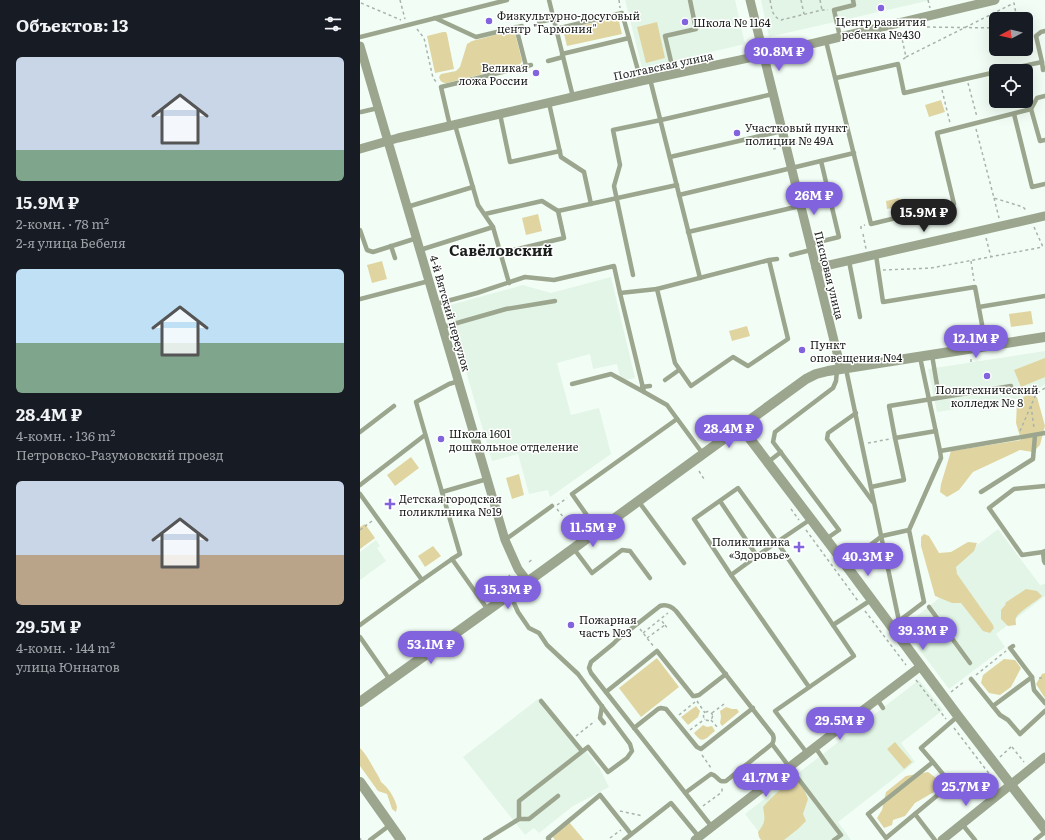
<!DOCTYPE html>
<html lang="ru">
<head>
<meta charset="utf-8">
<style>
	body { margin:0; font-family:Literata,serif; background:#20242c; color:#f1f3f6; height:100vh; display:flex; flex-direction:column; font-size:15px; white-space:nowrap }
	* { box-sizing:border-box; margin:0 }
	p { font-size:13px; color:#9ea1a6 }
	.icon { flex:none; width:22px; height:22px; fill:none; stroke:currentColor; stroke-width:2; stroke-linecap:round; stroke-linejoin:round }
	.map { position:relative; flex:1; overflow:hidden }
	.drawer { display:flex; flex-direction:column; background:#171b24; width:360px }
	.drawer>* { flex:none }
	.needle { width:26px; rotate:263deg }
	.tools { position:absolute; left:629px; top:12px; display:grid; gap:8px }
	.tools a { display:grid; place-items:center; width:44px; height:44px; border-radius:6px; background:#171b24; box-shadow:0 4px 16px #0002; font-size:20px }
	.price { position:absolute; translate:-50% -34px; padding:0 9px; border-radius:14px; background:#8263de; color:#fff; font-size:13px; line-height:26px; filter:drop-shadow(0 1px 2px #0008) }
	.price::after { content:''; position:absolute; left:50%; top:24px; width:12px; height:9px; margin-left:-6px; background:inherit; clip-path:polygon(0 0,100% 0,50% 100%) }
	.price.on { background:#222; color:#fff }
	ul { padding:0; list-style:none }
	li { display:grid; align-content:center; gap:8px; height:212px; padding:0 16px }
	li span { display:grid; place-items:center; height:124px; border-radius:6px; color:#555 }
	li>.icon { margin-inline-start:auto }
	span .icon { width:72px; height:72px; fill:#fffc; stroke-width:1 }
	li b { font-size:17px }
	h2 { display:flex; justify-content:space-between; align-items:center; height:48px; padding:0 16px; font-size:17px }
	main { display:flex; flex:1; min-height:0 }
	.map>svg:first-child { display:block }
	.built { fill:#e2f5e7 }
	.green { fill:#e0d5a1 }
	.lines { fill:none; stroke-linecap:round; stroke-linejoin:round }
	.path { stroke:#a9b3ac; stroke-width:1.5; stroke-dasharray:3 3; stroke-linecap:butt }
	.service { stroke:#9ca68e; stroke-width:4.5 }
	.minor { stroke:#9ca68e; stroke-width:9 }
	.tertiary { stroke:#9ca68e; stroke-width:10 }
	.poi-dot { fill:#8263de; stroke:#fff; stroke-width:1.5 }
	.labels { text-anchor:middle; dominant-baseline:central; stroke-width:3; stroke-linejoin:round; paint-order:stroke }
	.poi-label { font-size:11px; fill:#1a1e1b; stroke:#fff; text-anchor:start }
	.street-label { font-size:11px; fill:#1a1e1b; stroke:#fff }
	.district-label { font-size:15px; font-weight:bold; fill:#1a1e1b; stroke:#fff }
</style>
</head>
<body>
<main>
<section class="drawer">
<h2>Объектов: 13<svg class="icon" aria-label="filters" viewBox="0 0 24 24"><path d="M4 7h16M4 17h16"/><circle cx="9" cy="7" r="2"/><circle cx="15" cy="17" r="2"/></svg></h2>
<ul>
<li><span style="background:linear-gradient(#c9d6e8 75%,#7fa58c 0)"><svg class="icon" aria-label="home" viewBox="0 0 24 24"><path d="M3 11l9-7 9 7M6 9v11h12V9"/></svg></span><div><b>15.9M ₽</b><p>2-комн. · 78 m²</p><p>2-я улица Бебеля</p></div></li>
<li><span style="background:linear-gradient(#bfe0f5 60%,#7fa58c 0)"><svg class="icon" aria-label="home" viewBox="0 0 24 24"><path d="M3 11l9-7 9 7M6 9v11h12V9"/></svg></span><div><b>28.4M ₽</b><p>4-комн. · 136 m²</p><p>Петровско-Разумовский проезд</p></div></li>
<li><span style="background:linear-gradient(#c9d6e8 60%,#b9a48a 0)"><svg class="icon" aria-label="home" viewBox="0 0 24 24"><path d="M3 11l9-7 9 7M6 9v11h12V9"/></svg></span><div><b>29.5M ₽</b><p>4-комн. · 144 m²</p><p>улица Юннатов</p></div></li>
</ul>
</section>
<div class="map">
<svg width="685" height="840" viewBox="0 0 685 840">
	<rect width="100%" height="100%" fill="#f2fef5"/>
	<g class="built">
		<path d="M265,0H375L385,44L282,68Z"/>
		<path d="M401,0H571L409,37Z"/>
		<path d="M251,277L275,378L261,381L257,364L233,369L230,354L197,363L211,415L239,408L251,454L190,497L188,490L169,494L158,454L132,461L87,306L163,285L191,293Z"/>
		<path d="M685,351V384L668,397L577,412L568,369Z"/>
		<path d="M638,529L680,585L685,584V596L636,634L645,647L589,689L556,645L553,619L597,584L585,567L612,549Z"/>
		<path d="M16,540L20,546L17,548L26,561L0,580V552Z"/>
		<path d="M559,680L583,710L541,743L555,762L478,822L491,840H405L385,814Z"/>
		<path d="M178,699L222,754L226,751L240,769L249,787L213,806L179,833L174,828L165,835L103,757Z"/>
	</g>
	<g class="green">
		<path d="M258,17L262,34L207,46L203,30Z"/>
		<path d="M297,22L305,58L286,63L277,27Z"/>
		<path d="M150,31H153L155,33L162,61L161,63L159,65L87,83C82,83 80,81 79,77L81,74L96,71L100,67L107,44L112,41Z"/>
		<path d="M83,32H86L87,34L94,69L75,73L67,36Z"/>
		<path d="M581,100L585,112L569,117L565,105Z"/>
		<path d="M539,198L541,206L527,209L526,201Z"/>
		<path d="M178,214L182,231L166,235L162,218Z"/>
		<path d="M22,261L27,279L12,283L7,265Z"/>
		<path d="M671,311L673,324L651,327L649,314Z"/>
		<path d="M387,326L390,336L372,341L369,331Z"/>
		<path d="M685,358V377L661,387L654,370Z"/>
		<path d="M668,394L677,397L685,426L680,445L673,452L660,450L613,472L599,490L587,497L580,492L581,484L591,451L661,440L656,423L657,402Z"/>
		<path d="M51,457L59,468L35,486L27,475Z"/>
		<path d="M159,474L164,495L152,499L146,478Z"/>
		<path d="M5,524L15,538L0,549V527Z"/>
		<path d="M564,534L569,536L579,553L591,552L608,542L617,543L614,551L596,567L597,574L633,625L634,628L630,633L623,631L601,603H592L575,596L561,546V537Z"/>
		<path d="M73,546L81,556L65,567L58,556Z"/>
		<path d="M666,589L677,591L682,596C676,602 658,612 656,618C655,620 656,622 656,625L648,626L641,619V610L646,604L645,603Z"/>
		<path d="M297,658L319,687L281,717L259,688Z"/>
		<path d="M644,659L655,660L661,668L651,687L640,695L629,693L621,683L623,675Z"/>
		<path d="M685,673V698L676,684L682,674Z"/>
		<path d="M336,706L340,711L338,717L328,725L321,717Z"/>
		<path d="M366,707L372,709H377L379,712L362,726L360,723L361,717L360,711Z"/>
		<path d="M343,725L347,727L352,726L355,731C345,739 343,745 334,733Z"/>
		<path d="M535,742L552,762L544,769L527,749Z"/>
		<path d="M0,748C5,753 9,760 13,767C16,773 19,776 21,782C28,787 35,798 37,807L36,812L32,809L27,794L18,791L0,766Z"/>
		<path d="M568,772L580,781L574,792L555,803L545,816L533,820L532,825L524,828L517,818L522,810L526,792L546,776Z"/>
		<path d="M438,780L444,789L448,799L443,814L446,821L438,829L424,840H401L399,837L398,832C406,822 405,819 403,807C413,796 424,784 438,780Z"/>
		<path d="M209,822L224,840H195L192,836Z"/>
	</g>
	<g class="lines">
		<g class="path">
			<path d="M40,0L45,19"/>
			<path d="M259,0L260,8"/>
			<path d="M410,0C412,9 412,17 421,20L462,10H468"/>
			<path d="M441,0L444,14"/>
			<path d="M460,0L462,10"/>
			<path d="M568,0L570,8"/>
			<path d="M1,3L41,20"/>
			<path d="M567,27L636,28"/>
			<path d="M57,29L64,38L73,78L77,83"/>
			<path d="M666,32L671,34"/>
			<path d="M541,34L546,57L542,60"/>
			<path d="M546,57L654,3L657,19"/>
			<path d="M608,83L617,117"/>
			<path d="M582,90L590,123"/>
			<path d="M616,129L634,198L663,207L667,211"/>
			<path d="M434,144L439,143"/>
			<path d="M413,149L419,148"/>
			<path d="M634,198L639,218"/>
			<path d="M674,227L683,247H685"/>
			<path d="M501,229V226L505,225"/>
			<path d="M503,234L506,249"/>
			<path d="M626,238L631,257"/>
			<path d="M611,261L614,281"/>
			<path d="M523,270L571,268L683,247"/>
			<path d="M461,350L467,346"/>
			<path d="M611,359V362"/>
			<path d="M671,406L674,428"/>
			<path d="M364,419L368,425"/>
			<path d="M660,431L676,394L685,388"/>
			<path d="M508,443L530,439"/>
			<path d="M339,471L344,479"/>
			<path d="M197,505L207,498"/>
			<path d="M197,509L214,531"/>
			<path d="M431,509L439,520"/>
			<path d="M0,530L12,521"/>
			<path d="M446,530L498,601"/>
			<path d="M169,562L173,559"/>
			<path d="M148,577L150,575"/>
			<path d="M119,587L146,579L149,584"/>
			<path d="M505,611L546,665"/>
			<path d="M305,625L308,629"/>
			<path d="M280,629L294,647"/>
			<path d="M283,633L308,613"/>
			<path d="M287,638L305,625L301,620"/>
			<path d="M616,675L646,651"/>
			<path d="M679,678H685"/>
			<path d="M556,680L586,719"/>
			<path d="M591,692L605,681"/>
			<path d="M337,701L345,713"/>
			<circle cx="348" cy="716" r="4.5"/>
			<path d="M352,713L364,704"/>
			<path d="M319,715L335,702"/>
			<path d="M351,720L358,728"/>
			<path d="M594,728L637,784"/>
			<path d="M330,730L345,719"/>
			<path d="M216,736L235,721"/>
			<path d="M652,747L664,762"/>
			<path d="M342,755L349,765L351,768"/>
			<path d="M640,757L653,745"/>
			<path d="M343,806L362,792V787"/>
			<path d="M260,811L283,816"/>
			<path d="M0,838L1,840"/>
			<path d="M250,838L261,830"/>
		</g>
		<g class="service">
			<path d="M189,0L213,97"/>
			<path d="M75,18L116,37L162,26"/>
			<path d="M179,22L193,19"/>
			<path d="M156,27L166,66"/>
			<path d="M196,29L262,13L281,81"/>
			<path d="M0,37L147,0"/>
			<path d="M480,37L474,10L494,5L493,0"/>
			<path d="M466,41L511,224L594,204L577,133L671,109L677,98L685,96"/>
			<path d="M202,54L269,38"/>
			<path d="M188,61L203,57"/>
			<path d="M682,62L683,70L685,69"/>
			<path d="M640,71L682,62L676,36L681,32L685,31"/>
			<path d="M314,74L305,36L336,29L330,0"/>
			<path d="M476,78L538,64L544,93L636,72"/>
			<path d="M290,79L340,278"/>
			<path d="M189,103L201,157L224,172L231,204"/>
			<path d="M671,109L680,141L685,140"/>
			<path d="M1,112L18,108"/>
			<path d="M140,114L150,162L200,151"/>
			<path d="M654,114L672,187L685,184"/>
			<path d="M95,125L118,205L133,227L149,283"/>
			<path d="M90,126L81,87L171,65"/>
			<path d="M310,157L422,131"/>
			<path d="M319,195L494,153"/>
			<path d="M47,207L113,187"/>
			<path d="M125,214L182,201L198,211L317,185"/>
			<path d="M0,230L7,250L13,252L57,238"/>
			<path d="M328,232L440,206"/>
			<path d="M450,244L479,237L461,161"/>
			<path d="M31,246L35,258"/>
			<path d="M60,250L133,227"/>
			<path d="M141,253L204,238L198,211"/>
			<path d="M431,255L451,250"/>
			<path d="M516,255L523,302L615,287L626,346"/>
			<path d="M409,260L428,339L388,366L373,357L331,386L315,363L297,289L409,260L417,259"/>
			<path d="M489,261L500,317"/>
			<path d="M273,275L254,186L260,165L253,130L301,120L413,94"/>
			<path d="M260,293L297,289"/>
			<path d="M0,299L69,281"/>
			<path d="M76,304L117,293L165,277L194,280L254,266L260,293L284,392L307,405L343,454"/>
			<path d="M619,307L685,296"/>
			<path d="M83,327L146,309L195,301"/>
			<path d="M572,355L579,397"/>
			<path d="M560,357L580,451L685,433"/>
			<path d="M486,369L539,621"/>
			<path d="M305,380L319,370"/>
			<path d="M99,381L89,384L56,402L82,492L127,479"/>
			<path d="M212,384L251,374L284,392"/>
			<path d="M282,387L290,386"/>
			<path d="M496,413L468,433L467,439L513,502"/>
			<path d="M576,431L535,438L529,406L651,386"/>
			<path d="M0,432L34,406"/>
			<path d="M408,462L421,452"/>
			<path d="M0,485L65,435"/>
			<path d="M511,487L544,480L535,438"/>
			<path d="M82,492L100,554L92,559"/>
			<path d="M621,492L673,459L675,435"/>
			<path d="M0,494L62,580L92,559L128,610"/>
			<path d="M360,501L397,556L417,542L473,625"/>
			<path d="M279,502L324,563"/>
			<path d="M238,531L212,494L317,419"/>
			<path d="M466,539L479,530L413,442L415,432L473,388L476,381L477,370"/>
			<path d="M145,540L192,506"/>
			<path d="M214,549L232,573L262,550L270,551L290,578"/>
			<path d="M685,551L683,552L684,561L685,563"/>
			<path d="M683,552L662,555L629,508L654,489L685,486"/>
			<path d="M485,564L522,536L549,530"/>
			<path d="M371,575L397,556"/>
			<path d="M149,595L154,603L158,612L169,628L179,633L187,645L218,674L270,744L272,751L267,758L248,772L228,747L159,801V819"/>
			<path d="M569,607L610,663"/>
			<path d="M0,625L62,580"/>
			<path d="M531,627L564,602L549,530L581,458L580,451"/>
			<path d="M0,637L30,680"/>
			<path d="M653,646L650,648L672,677L674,690L685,703"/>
			<path d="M611,679L640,715L648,720L660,734L685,711"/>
			<path d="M449,687L371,575L334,519L378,488L417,542L451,519"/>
			<path d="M246,692L297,651L333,696H335L339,695L366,674"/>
			<path d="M517,699L523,708"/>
			<path d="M181,701L222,751"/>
			<path d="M242,706L240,718L244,723"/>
			<path d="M633,706L672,677"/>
			<path d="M274,728L298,709L301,708L306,709L337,747L341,749L393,708"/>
			<path d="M412,744L481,835L474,840"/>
			<path d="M455,747L466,763"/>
			<path d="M447,753L415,711L494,656L473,625L511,600"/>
			<path d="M573,762L591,784L526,838L508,814L573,762L561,748L598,716"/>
			<path d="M325,793L351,774C358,775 357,783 366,781L412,744C414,741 414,738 413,735L316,611C312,607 306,604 300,606L258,639L253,644L231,662L229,668L231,673L352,827"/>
			<path d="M555,814L575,840"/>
			<path d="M602,824L615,840"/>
			<path d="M10,840L30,825"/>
			<path d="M125,840L159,819H169L198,796"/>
			<path d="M189,840L188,838L240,795L271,834"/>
			<path d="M264,840L311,803L339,837"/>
			<path d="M675,840L685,832"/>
		</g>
		<g class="minor">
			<path d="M390,0L481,369"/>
			<path d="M0,46L145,540L158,569L168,582"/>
			<path d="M0,149L38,138L281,81L417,52L635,0"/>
			<path d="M456,268L685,216"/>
			<path d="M335,840L507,707L561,666"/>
			<path d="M582,840L643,791L685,757"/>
		</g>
		<g class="tertiary">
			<path d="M381,427L485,564L598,716L685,829"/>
			<path d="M0,702L181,572L446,379L456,374L468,371L685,337"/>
			<path d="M0,782L41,840"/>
		</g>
	</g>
	<g class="poi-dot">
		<circle cx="521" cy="8" r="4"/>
		<circle cx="129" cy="21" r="4"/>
		<circle cx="325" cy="22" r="4"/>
		<circle cx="176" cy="73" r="4"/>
		<circle cx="377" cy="133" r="4"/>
		<circle cx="442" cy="350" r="4"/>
		<circle cx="627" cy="376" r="4"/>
		<circle cx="81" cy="439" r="4"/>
		<path d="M28 498h4v4h4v4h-4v4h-4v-4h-4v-4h4z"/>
		<path d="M437 541h4v4h4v4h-4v4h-4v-4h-4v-4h4z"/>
		<circle cx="211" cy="625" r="4"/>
	</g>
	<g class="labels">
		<g class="poi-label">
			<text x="137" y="15">Физкультурно-досуговый<tspan x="137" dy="13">центр "Гармония"</tspan></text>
			<text x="521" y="21" text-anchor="middle">Центр развития<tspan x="521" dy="13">ребенка №430</tspan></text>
			<text x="333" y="22">Школа № 1164</text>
			<text x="168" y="67" text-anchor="end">Великая<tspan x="168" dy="13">ложа России</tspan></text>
			<text x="385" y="127">Участковый пункт<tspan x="385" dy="13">полиции № 49А</tspan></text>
			<text x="450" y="344">Пункт<tspan x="450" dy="13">оповещения №4</tspan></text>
			<text x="627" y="389" text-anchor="middle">Политехнический<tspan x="627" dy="13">колледж № 8</tspan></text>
			<text x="89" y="433">Школа 1601<tspan x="89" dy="13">дошкольное отделение</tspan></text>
			<text x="39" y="498">Детская городская<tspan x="39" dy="13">поликлиника №19</tspan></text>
			<text x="430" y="541" text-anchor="end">Поликлиника<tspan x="430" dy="13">«Здоровье»</tspan></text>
			<text x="219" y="619">Пожарная<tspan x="219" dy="13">часть №3</tspan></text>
		</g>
		<g class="street-label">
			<text transform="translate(303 65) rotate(-12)">Полтавская улица</text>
			<text transform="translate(470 275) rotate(76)">Писцовая улица</text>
			<text transform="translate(91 313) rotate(74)">4-й Вятский переулок</text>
		</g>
		<g class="district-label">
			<text x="141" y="249">Савёловский</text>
		</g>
	</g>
</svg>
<div class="tools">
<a><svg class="needle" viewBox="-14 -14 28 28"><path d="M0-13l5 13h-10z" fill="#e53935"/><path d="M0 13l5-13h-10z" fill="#9ea1a6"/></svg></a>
<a><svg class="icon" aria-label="locate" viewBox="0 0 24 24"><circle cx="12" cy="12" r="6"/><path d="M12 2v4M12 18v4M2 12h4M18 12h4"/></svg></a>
</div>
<b class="price" style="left:419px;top:72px">30.8M ₽</b>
<b class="price" style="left:454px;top:216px">26M ₽</b>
<b class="price on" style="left:564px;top:233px">15.9M ₽</b>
<b class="price" style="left:616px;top:359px">12.1M ₽</b>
<b class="price" style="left:369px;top:449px">28.4M ₽</b>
<b class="price" style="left:233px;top:548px">11.5M ₽</b>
<b class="price" style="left:508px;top:577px">40.3M ₽</b>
<b class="price" style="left:148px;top:610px">15.3M ₽</b>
<b class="price" style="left:563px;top:651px">39.3M ₽</b>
<b class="price" style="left:71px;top:665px">53.1M ₽</b>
<b class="price" style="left:480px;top:741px">29.5M ₽</b>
<b class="price" style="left:406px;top:798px">41.7M ₽</b>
<b class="price" style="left:606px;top:807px">25.7M ₽</b>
</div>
</main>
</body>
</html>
